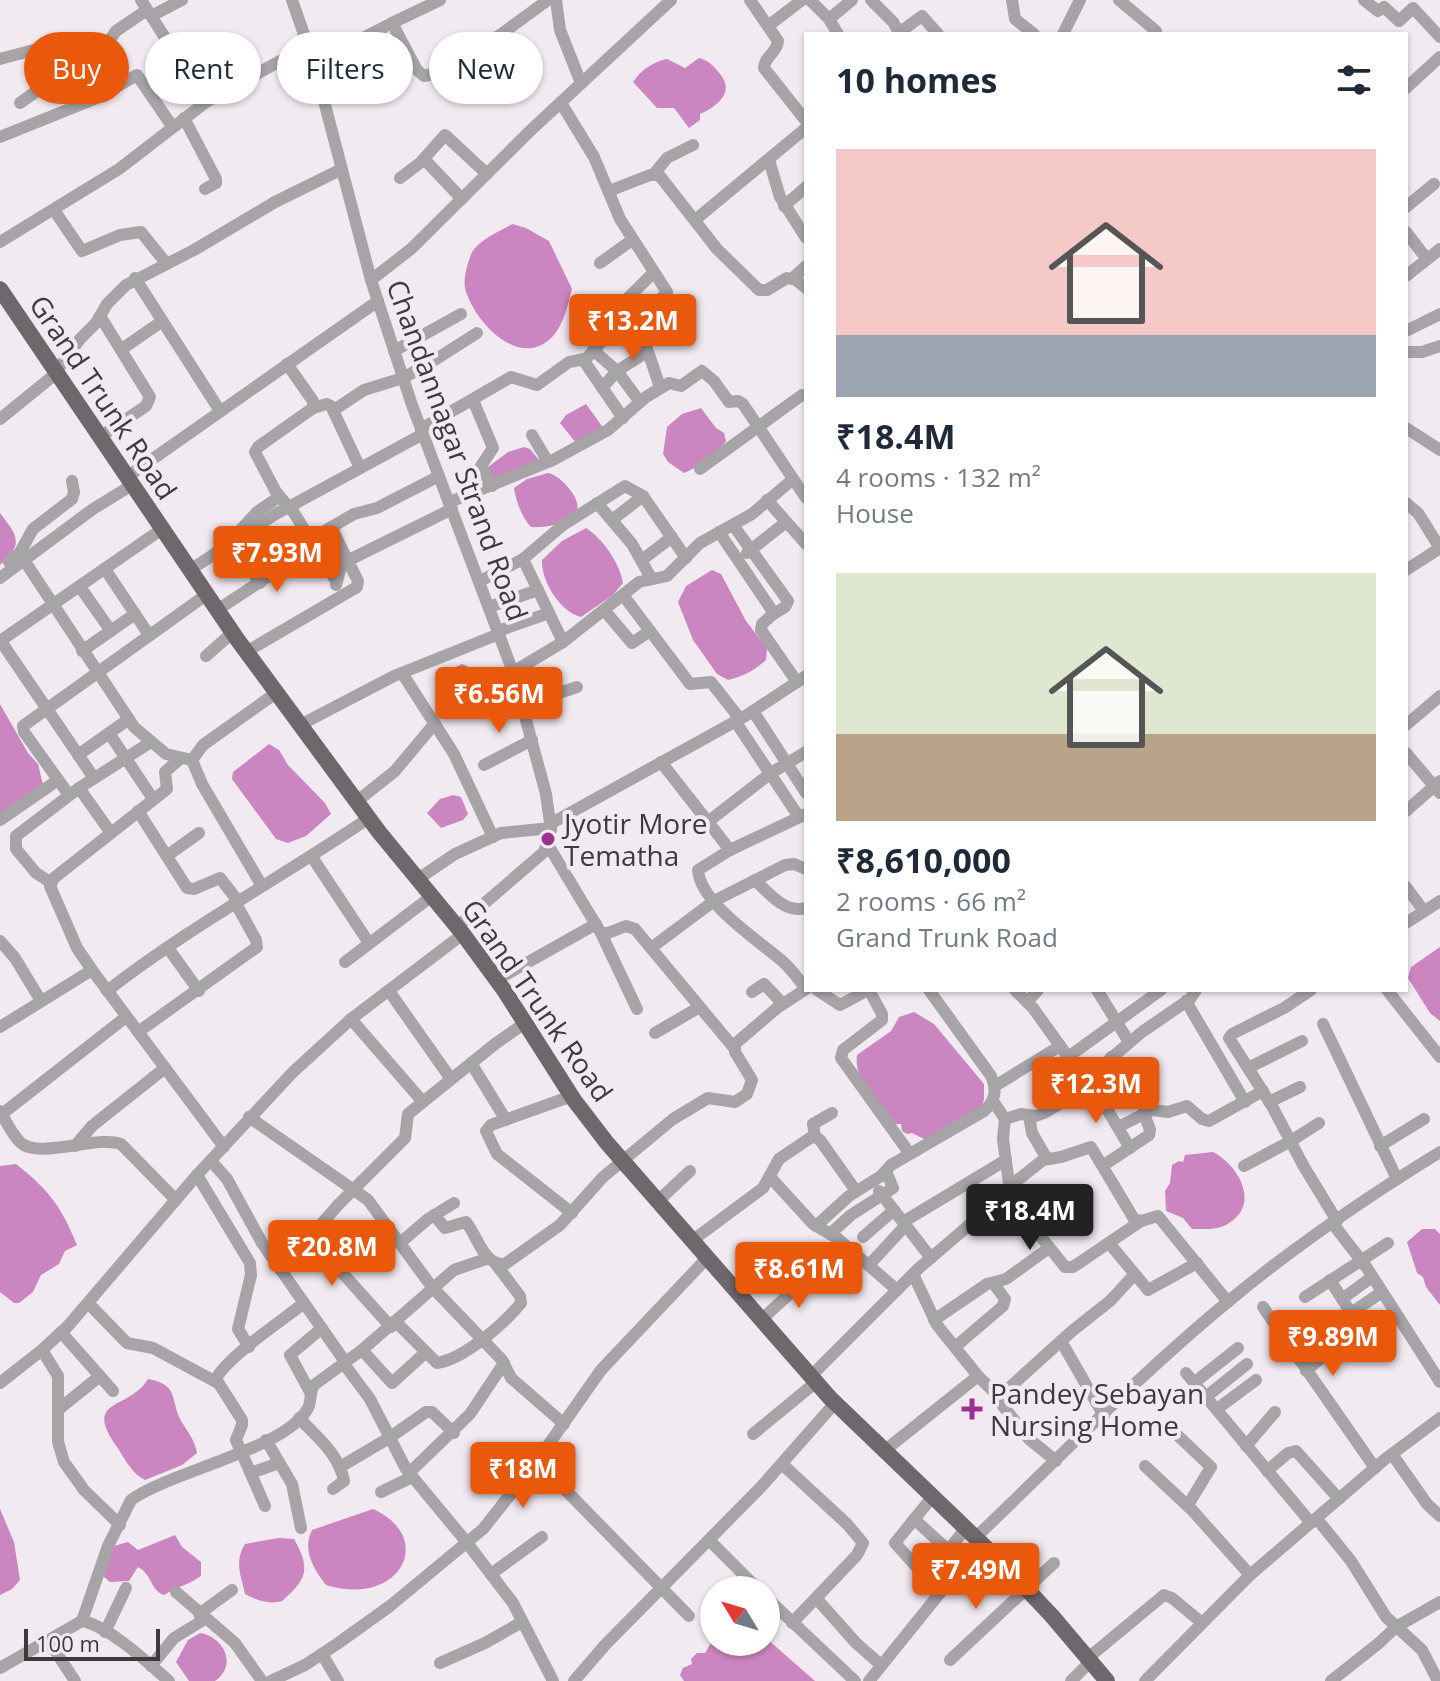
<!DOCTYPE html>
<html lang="en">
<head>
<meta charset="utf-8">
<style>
	body { margin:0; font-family:"Open Sans",sans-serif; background:#f2f2f3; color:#1f2937; height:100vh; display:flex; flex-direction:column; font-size:30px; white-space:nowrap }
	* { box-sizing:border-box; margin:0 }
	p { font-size:26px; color:#747a83 }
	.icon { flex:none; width:44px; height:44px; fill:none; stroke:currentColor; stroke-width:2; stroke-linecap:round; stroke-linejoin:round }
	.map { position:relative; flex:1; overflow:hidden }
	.sheet { position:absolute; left:804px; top:32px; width:604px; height:960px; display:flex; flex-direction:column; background:#fff; border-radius:0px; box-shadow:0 2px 6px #0004 }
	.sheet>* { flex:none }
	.top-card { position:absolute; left:24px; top:32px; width:660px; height:72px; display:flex; gap:16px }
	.needle { width:52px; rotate:308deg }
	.fabs { position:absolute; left:700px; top:1576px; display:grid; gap:16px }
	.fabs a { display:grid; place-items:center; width:80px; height:80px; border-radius:50%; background:#fff; box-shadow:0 2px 6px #0004; font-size:40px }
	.scale { position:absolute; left:24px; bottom:20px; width:136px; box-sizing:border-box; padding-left:8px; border:4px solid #3d3a3d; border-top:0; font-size:22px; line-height:28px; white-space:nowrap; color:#3d3a3d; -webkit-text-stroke:6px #f2eaf1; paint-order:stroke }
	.price { position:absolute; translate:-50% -68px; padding:0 18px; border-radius:8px; background:#ea580c; color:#fff; font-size:26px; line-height:52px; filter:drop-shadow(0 2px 4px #0008) }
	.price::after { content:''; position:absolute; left:50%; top:48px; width:24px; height:18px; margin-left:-12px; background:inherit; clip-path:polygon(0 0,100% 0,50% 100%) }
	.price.selected { background:#222; color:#fff }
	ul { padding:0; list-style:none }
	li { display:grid; align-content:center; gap:16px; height:424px; padding:0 32px }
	li span { display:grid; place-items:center; height:248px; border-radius:0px; color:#555 }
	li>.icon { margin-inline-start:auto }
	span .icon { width:144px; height:144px; fill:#fffc; stroke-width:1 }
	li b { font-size:34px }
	h2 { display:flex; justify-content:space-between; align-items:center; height:96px; padding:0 32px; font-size:34px }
	.chip { padding:0 28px; border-radius:36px; background:#fff; box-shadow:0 2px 6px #0004; font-size:28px; line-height:72px }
	.chip.selected { background:#ea580c; color:#fff }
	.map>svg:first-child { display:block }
	.water { fill:#cb85c0 }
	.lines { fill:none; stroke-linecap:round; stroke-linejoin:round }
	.minor { stroke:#a7a4a7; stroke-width:12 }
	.major { stroke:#6e686d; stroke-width:16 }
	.poi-dot { fill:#9d3192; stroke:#f2eaf1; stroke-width:3 }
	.labels { text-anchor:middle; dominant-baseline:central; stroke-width:8; stroke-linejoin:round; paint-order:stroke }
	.street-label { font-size:28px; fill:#3d3a3d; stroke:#f2eaf1 }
	.poi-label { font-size:28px; fill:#3d3a3d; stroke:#f2eaf1; text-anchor:start }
</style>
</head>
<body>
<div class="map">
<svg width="1440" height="1681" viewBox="0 0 1440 1681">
	<rect width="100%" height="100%" fill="#f2eaf1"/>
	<g class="water">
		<path d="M699,58C708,60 714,66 720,74C735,92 718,106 700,114V120L689,128L674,108H657L633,82C642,69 653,62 667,59L685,68Z"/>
		<path d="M512,224L526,228L549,241L572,289C568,304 564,323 554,335C521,373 473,321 465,288C463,279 468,261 472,252C480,239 499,232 512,224Z"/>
		<path d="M586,404L604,429L577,444L560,423L566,415Z"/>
		<path d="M701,408L716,428L724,433L726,441C720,452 696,468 684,473L668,462L663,454L667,427L682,414Z"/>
		<path d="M524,447L530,449L540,461L494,483L488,467L508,452Z"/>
		<path d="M548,473C559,474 581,498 577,510C572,524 544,528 531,527C522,518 516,501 514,488L527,479Z"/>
		<path d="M0,513C17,535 25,545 0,565Z"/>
		<path d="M586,528C603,539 619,562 623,583L613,595L581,617C560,612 541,581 542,560L562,541Z"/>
		<path d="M712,570L721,574L746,621L767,648L766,660C753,671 744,676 728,680L717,674L693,640L678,602L686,586Z"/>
		<path d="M462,664C476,668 478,683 482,696L473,712C448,717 448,702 440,683L445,672Z"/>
		<path d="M0,704L28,753L38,764L43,785L0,814Z"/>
		<path d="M269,744L279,750L288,765L325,803L331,814L306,836L288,843L276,839L232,779L233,772Z"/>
		<path d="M453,795L461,797L468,814L463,820L441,828L427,813L440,799Z"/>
		<path d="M1440,947V1021L1430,1013L1408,978L1411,967Z"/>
		<path d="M914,1012L934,1024L984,1084V1099L981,1109L928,1141L912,1133L907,1134L902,1131L901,1124H893C880,1106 853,1080 857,1055L891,1031L899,1017Z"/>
		<path d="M1213,1152C1241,1167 1262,1208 1224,1226C1215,1230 1202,1229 1192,1229L1183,1218L1166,1211L1165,1191L1170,1183L1172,1165L1179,1161L1183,1162L1185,1155Z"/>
		<path d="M16,1164C49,1190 61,1206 77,1245L65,1251L59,1264L41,1275L33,1292L19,1303H14L0,1292V1166Z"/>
		<path d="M1422,1229H1435L1440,1234V1305L1426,1287L1423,1277L1417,1273L1407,1242Z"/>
		<path d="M148,1379C177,1384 171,1397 179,1417C185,1429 195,1439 197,1453L182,1465L145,1480C132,1474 125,1459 117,1447C82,1397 129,1411 148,1379Z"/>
		<path d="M0,1509L14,1542L20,1580L12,1589L0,1595Z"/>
		<path d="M373,1509C438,1539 398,1608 326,1585C313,1569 302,1549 312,1530Z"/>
		<path d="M175,1535L182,1547L201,1562V1576C190,1584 177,1587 164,1595C150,1590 152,1574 138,1567L129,1581L110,1582L104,1577L105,1565L114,1546L128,1542L138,1550Z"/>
		<path d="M278,1538L294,1539C311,1569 307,1579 282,1601C269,1605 256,1600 245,1594C241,1575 234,1562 245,1544Z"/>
		<path d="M200,1633C222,1636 239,1664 215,1681H189L176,1662L188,1640Z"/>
		<path d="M714,1638V1642H766V1638L815,1681H684L680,1675L683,1668L692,1664L691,1659L697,1653H705Z"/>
	</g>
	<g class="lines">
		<g class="minor">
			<path d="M141,0L206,102"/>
			<path d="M292,0L314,63L371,280L412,405L513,672L546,794L551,830L544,852L457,927"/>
			<path d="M556,0L560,30L581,83"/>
			<path d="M750,0L778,41C777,53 764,57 764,68L806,121"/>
			<path d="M810,0L829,19L838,34"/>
			<path d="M871,0L893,22L900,34"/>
			<path d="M1012,0L1015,19L1034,34"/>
			<path d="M1119,0L1156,31"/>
			<path d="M1364,0L1378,11L1384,7L1399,21L1413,8L1440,37"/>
			<path d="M829,19L852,0"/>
			<path d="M392,23L440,0"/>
			<path d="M768,26L802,0"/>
			<path d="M900,32L922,16L938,34"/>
			<path d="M1063,34L1080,0"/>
			<path d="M0,59L41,48L49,55L58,70L66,73L102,51L116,31L144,12L153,15L182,0"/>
			<path d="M314,63L392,23L417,70L424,76L429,75L500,35L548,0"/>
			<path d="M1406,88L1440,57"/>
			<path d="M20,103L62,73"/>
			<path d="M561,103L594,157L620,219L667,292L642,319L639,325L660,387"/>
			<path d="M184,118L216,179V183L205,189"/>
			<path d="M0,137L97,98L137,75L172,126"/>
			<path d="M424,159L462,199"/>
			<path d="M769,160L780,197L806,238"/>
			<path d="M654,174L667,158L693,145"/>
			<path d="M400,178L420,163L445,135L487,174"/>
			<path d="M609,191L650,175H659L717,249L759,290H767L787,278L796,280L806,288"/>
			<path d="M784,206L806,187"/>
			<path d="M1406,207L1434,184"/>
			<path d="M54,210L82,251L120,235L141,232L166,263"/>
			<path d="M695,220L806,128"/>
			<path d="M1406,232L1426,258"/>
			<path d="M0,242L119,169L206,102L309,45"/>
			<path d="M600,263L632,240"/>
			<path d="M1406,276L1440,249"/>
			<path d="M135,278L220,411"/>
			<path d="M792,279L806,266"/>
			<path d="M371,280L411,249L531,130L671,0"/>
			<path d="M100,316L150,397L146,406L100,437"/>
			<path d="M1406,331L1440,314"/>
			<path d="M122,349L161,322"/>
			<path d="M593,350L617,371L640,402"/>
			<path d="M394,351L461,314"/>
			<path d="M1406,352H1422L1440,346"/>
			<path d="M287,364L313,401V408L258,447L255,452L276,492L294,513L336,581"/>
			<path d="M602,388L617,371L647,352"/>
			<path d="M473,400L493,448L481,466L492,486"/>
			<path d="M313,408L327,404L331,406L360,468"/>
			<path d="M334,410L364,390L403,378L430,363L477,333"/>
			<path d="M623,418L584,361L614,328L620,306L653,273"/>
			<path d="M0,419L53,376L80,339L96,323L107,304L126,285L194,250L275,202L340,170"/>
			<path d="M1406,428L1440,450"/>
			<path d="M421,429L511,377L537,385L569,362L585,359"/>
			<path d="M532,435L548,462"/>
			<path d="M700,469L802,395"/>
			<path d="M127,477L378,301"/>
			<path d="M767,500L806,544"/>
			<path d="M450,502L553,460L608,430L646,397L669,383L681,386L702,371L714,381L729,402L738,401L743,404L806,498"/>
			<path d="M597,503L632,544L651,578"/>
			<path d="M1406,503L1418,513L1440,548"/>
			<path d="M612,520L643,496"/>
			<path d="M733,525L788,601L785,607L772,615"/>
			<path d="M719,532L771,609L772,615L762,624L761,630L797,682"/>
			<path d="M235,536L257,512L279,497"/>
			<path d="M311,539L354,514L377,508L439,476"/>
			<path d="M233,542L260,583"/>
			<path d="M747,553L786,522"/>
			<path d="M523,559L563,642"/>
			<path d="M24,560L134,727L166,754L192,760"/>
			<path d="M642,560L672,537"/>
			<path d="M9,562L19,554L33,529L72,499L74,492L72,481"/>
			<path d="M105,569L149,635"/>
			<path d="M190,570L274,515L423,434"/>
			<path d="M1406,570L1440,548"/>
			<path d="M0,578L93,509L132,485"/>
			<path d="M480,581L523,559L563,525L625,486L643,496L686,558"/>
			<path d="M336,585L341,567L353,558L452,509"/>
			<path d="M80,587L111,631"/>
			<path d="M623,595L690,684L711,682L740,719"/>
			<path d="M489,607L538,590"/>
			<path d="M217,610L315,546"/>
			<path d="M604,610L632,643L650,631"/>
			<path d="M498,631L549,613"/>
			<path d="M0,640L94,778"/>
			<path d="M0,641L162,529"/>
			<path d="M82,651L135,614"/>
			<path d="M246,652L357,587L358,581L331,527"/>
			<path d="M206,656L232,633"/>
			<path d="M513,672L563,642L639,582L667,576L700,543L752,514L792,480"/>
			<path d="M402,673L454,754L493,837"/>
			<path d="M523,705L577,687"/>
			<path d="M753,711L806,793"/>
			<path d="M735,721L799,817"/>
			<path d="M300,725L394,676L499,634"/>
			<path d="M1406,725L1440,696"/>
			<path d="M109,733L153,799"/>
			<path d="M1406,753L1440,793"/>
			<path d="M78,755L129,719"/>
			<path d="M181,758L165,772L167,789L54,878L50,886L77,948L92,970L224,1147"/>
			<path d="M661,762L730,850"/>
			<path d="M484,765L532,740"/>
			<path d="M79,788L111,833"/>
			<path d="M69,795L24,732L23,726L206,595"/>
			<path d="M356,802L395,771L435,723"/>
			<path d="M138,811L187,888L194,889L220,878L238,901"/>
			<path d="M1406,811L1440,781"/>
			<path d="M0,820L58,780"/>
			<path d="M709,821L771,773L806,752"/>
			<path d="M550,824L747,715L806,676"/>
			<path d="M548,845L601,933H608L626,926L635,929L734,1048"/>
			<path d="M168,855L199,833"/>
			<path d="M312,857L369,943"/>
			<path d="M418,879L455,854L501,833L551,828"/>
			<path d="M755,880C769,893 785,914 806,908"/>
			<path d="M50,882L36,873L16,849V836L79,788L151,742"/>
			<path d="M262,886L202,784L192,760L203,745L276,693"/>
			<path d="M1406,887L1424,911"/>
			<path d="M1406,923L1440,901"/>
			<path d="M601,933L637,1009"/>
			<path d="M0,941L15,958L41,1001"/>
			<path d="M168,948L199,991"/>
			<path d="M651,948L714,901L785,865L794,864L806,869"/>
			<path d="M345,962L432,896"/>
			<path d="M496,980L596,924"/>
			<path d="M817,990L840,1005L868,990"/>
			<path d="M869,990L882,1014V1020L843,1050L841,1058L910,1154"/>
			<path d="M1015,990L1033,1008L1089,1086"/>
			<path d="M1097,990L1129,1042"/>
			<path d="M1311,990L1284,1008L1232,1034L1229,1038L1272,1106L1303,1165L1337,1221"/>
			<path d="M1387,990L1440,1057"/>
			<path d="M107,991C189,927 282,877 369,818"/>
			<path d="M389,991L451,1079"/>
			<path d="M752,992L764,984L783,1004"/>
			<path d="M1186,1001L1245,1102"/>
			<path d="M1027,1002L1038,990"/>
			<path d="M351,1019L423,1102"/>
			<path d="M1323,1024L1397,1179"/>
			<path d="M0,1027L92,970"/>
			<path d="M138,1032L257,947L256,940L235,902"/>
			<path d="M655,1033L698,1008"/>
			<path d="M1068,1057L1161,990"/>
			<path d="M1111,1057L1147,1112"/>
			<path d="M471,1063L506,1120"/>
			<path d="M1248,1068L1302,1041"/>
			<path d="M1092,1084L1130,1148"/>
			<path d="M995,1086L1060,1046"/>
			<path d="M572,1096L491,1125L486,1131L497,1154L572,1213"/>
			<path d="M993,1101L1005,1119L1021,1114L1036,1116L1044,1113L1095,1082L1097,1071L1104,1064L1142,1032L1190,999L1196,990"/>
			<path d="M1269,1102L1300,1087"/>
			<path d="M0,1111C6,1121 12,1135 21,1143C39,1159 98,1135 121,1144L176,1200"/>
			<path d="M2,1114L126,1017"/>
			<path d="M1029,1116L1032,1133L1047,1159"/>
			<path d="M249,1117L368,1200L432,1287L502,1360L511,1378L564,1424"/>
			<path d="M1005,1119L1003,1139L1011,1199L1065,1267H1073L1141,1221"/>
			<path d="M1118,1127L1152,1110L1168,1112L1187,1106L1202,1119L1209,1121L1263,1091"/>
			<path d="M815,1136L813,1124L832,1113"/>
			<path d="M75,1146L92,1126L165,1068"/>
			<path d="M1380,1146L1424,1119"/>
			<path d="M211,1161L227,1179L262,1243L346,1363"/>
			<path d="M1104,1165L1149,1135L1150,1130L1144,1113"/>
			<path d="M1244,1166L1291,1141L1319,1123"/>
			<path d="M197,1175L250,1263L251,1275L238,1329L249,1347"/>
			<path d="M771,1178L813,1224L837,1238L897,1290"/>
			<path d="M1010,1186L1043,1160L1061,1157L1091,1147L1134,1219L1141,1221L1158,1216L1228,1302"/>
			<path d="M879,1191L931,1258"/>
			<path d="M658,1201L690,1171"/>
			<path d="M434,1215L445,1228L466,1222C478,1237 483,1265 505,1264L560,1225L603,1177L673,1119L708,1098L735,1102L747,1094L752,1080L735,1052V1044L777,1008L806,989C798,979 791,968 781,960C758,940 700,903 698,870L730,850L806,814"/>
			<path d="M903,1222L1006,1160"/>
			<path d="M1333,1224L1367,1268L1440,1382"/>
			<path d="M816,1226L849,1196L881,1176L891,1165L984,1111C996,1100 997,1090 991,1076L929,990"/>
			<path d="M316,1230L318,1243L329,1258L391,1327"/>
			<path d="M830,1234L851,1215L893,1188L886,1171"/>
			<path d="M863,1237L894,1210"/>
			<path d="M693,1240L763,1188L779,1159L813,1136L820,1140L856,1191"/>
			<path d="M400,1243L428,1219L454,1203"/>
			<path d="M1109,1243L1148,1290L1197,1263"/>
			<path d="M869,1265L906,1225"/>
			<path d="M281,1270L338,1205L405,1138L408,1114L495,1044L525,1023"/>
			<path d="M913,1274L937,1325L978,1376L999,1397L1072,1331L1110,1301L1134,1275"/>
			<path d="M1305,1297L1388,1243"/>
			<path d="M1342,1299L1372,1277"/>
			<path d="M89,1304L127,1343L153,1348L218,1383"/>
			<path d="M1263,1307L1375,1468"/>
			<path d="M1351,1313L1382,1292"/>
			<path d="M761,1320L812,1273"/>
			<path d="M934,1320L987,1284L1006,1279L1049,1248"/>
			<path d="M396,1322L437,1363C464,1359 504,1324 521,1303L520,1296L495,1263"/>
			<path d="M61,1332L113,1391"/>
			<path d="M1061,1341L1104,1416"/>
			<path d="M955,1347L1003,1306L1005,1299L993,1283"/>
			<path d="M42,1350L58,1376V1442L64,1462L84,1490L120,1525"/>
			<path d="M362,1350L392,1383L425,1353"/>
			<path d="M344,1364L370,1399L406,1469L464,1539L513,1603L553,1681"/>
			<path d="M1306,1371C1319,1358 1350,1338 1355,1324L1351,1313L1330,1280"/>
			<path d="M1186,1373L1311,1523"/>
			<path d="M810,1377L919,1268L1009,1191"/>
			<path d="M1195,1382L1238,1348"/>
			<path d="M0,1383L42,1350L68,1326L197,1175L293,1072L351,1019L463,934"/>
			<path d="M310,1392L290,1355L322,1328"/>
			<path d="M1207,1396L1247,1364"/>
			<path d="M996,1397L1029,1439L1056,1461"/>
			<path d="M59,1409L100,1376"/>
			<path d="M1217,1409L1256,1380"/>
			<path d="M299,1418C317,1437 339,1454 344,1481L333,1489"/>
			<path d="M1173,1431L1211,1467L1188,1505"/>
			<path d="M753,1434L815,1383"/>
			<path d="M266,1440L292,1484L301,1528"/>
			<path d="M1246,1446L1275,1412"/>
			<path d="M884,1451L978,1376"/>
			<path d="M1392,1454L1427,1504L1440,1516"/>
			<path d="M537,1461L689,1616"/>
			<path d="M782,1464L847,1524L863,1543L857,1555L792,1623"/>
			<path d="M1145,1466L1192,1510L1250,1575"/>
			<path d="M340,1467L389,1438L426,1412H432L454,1433"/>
			<path d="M1267,1471L1288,1453L1296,1451L1339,1499"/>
			<path d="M251,1473L279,1463"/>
			<path d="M409,1473L470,1414L504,1363"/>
			<path d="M381,1492L412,1477"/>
			<path d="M933,1496L895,1543L923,1574L930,1573L966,1528"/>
			<path d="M265,1506L236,1440L242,1425V1420L216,1379C227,1357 283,1320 304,1303"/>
			<path d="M914,1519L948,1550"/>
			<path d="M1317,1519L1351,1561L1386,1617L1422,1650L1438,1681"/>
			<path d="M976,1537C1060,1457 1141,1373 1230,1300C1294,1247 1370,1195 1440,1152"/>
			<path d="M709,1540L759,1590"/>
			<path d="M491,1574L542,1537"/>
			<path d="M176,1592L235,1643L262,1681"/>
			<path d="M766,1597L855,1681"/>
			<path d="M816,1598L856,1643L881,1665"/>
			<path d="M199,1614L232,1590"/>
			<path d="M82,1621L108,1546L131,1500C171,1471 287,1449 308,1408C312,1401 309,1392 314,1385L362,1350L454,1270L489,1258"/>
			<path d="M105,1632L126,1588"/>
			<path d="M48,1640L75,1681"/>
			<path d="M322,1654L338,1681"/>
			<path d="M1088,1658L1164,1595L1172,1598L1201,1622"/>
			<path d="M950,1660L1054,1563"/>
			<path d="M440,1663L485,1643L522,1622"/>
			<path d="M151,1666L174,1638L205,1619"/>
			<path d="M0,1668L82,1621C109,1626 148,1663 169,1681"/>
			<path d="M271,1681L305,1665L337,1644L390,1606L483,1529L537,1461L601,1370L708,1257"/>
			<path d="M574,1681L605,1645L761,1487L835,1403"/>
			<path d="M869,1681L981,1542"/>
			<path d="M1071,1681L1091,1661"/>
			<path d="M1145,1681L1250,1575L1384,1460L1440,1418"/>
			<path d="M1331,1681L1379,1643L1396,1627L1440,1602"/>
		</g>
		<path class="major" d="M0,289L237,639L379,832L463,934L504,990L574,1100L607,1143L830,1398L1003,1564L1052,1616L1107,1681"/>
	</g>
	<g class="poi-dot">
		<circle cx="548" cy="839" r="8"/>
		<path d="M968 1397h8v8h8v8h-8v8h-8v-8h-8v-8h8z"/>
	</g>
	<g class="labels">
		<g class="street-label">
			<text transform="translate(104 397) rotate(56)">Grand Trunk Road</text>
			<text transform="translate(458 450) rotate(70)">Chandannagar Strand Road</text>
			<text transform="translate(538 1000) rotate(55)">Grand Trunk Road</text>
		</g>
		<g class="poi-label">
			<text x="564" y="823">Jyotir More<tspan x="564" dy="32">Tematha</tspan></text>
			<text x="990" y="1393">Pandey Sebayan<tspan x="990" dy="32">Nursing Home</tspan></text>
		</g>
	</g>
</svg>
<div class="fabs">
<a><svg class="needle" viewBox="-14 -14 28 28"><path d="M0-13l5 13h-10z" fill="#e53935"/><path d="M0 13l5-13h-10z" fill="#747a83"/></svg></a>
</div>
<div class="scale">100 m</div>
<b class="price" style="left:633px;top:362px">₹13.2M</b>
<b class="price" style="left:277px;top:594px">₹7.93M</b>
<b class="price" style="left:499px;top:735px">₹6.56M</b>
<b class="price" style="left:1096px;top:1125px">₹12.3M</b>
<b class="price selected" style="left:1030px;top:1252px">₹18.4M</b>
<b class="price" style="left:332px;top:1288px">₹20.8M</b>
<b class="price" style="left:799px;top:1310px">₹8.61M</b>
<b class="price" style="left:1333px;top:1378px">₹9.89M</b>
<b class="price" style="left:523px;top:1510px">₹18M</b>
<b class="price" style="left:976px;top:1611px">₹7.49M</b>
<div class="top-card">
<a class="chip selected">Buy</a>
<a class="chip">Rent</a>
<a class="chip">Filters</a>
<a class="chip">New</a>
</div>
<section class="sheet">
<h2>10 homes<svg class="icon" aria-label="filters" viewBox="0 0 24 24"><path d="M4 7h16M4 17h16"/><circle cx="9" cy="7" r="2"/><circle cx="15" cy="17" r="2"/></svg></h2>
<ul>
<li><span style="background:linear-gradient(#f6c9c9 75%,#9aa5b1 0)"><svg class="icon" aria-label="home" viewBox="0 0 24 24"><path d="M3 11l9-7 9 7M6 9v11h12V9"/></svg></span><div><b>₹18.4M</b><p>4 rooms · 132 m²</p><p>House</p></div></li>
<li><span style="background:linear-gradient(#dfe7d0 65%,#b9a48a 0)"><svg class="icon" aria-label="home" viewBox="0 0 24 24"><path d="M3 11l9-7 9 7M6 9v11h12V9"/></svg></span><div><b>₹8,610,000</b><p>2 rooms · 66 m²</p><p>Grand Trunk Road</p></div></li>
</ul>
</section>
</div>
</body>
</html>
